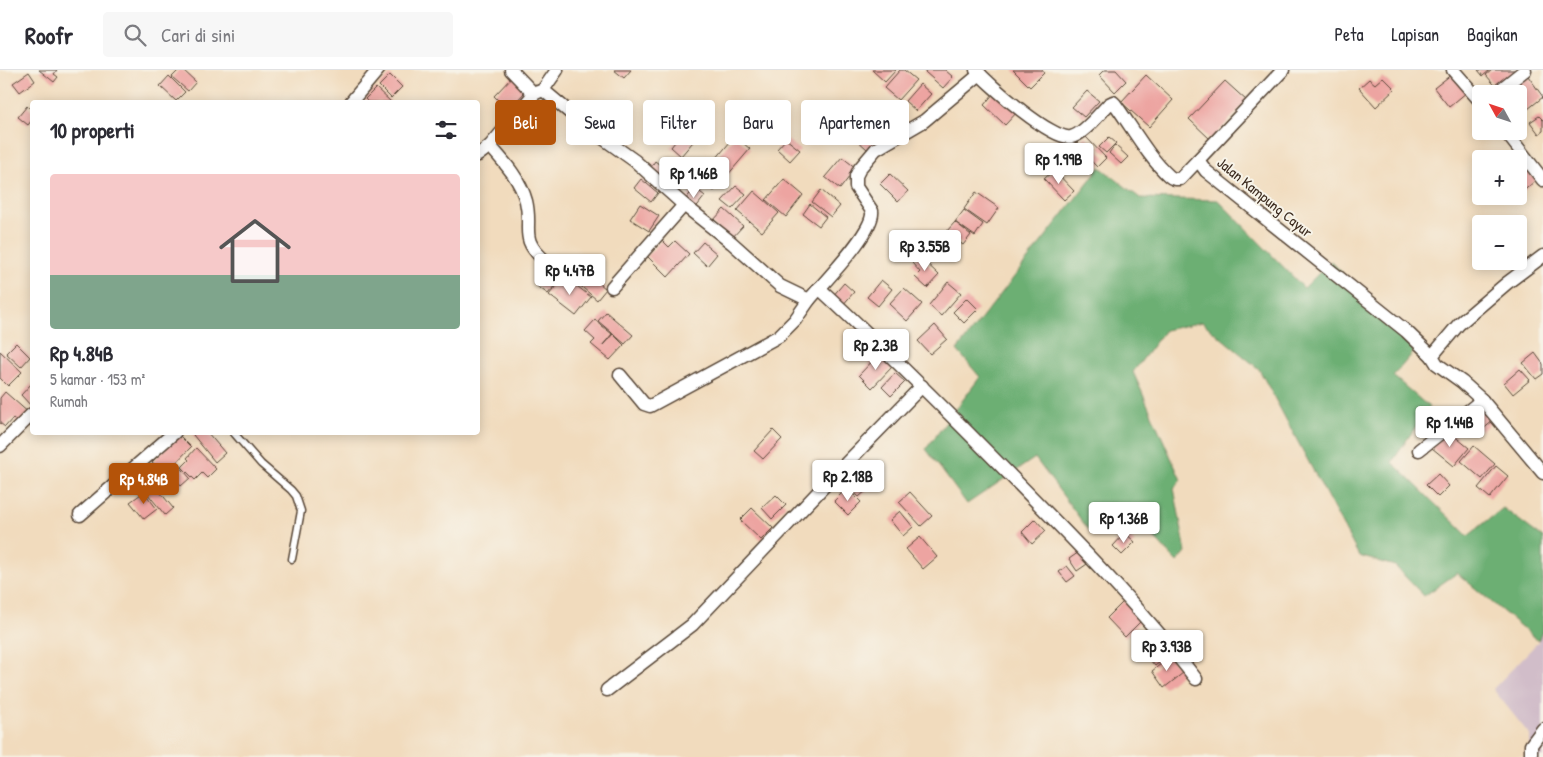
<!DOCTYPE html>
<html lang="id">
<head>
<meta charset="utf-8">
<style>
	body { margin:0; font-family:"Patrick Hand",sans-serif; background:#f7f7f7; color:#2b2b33; height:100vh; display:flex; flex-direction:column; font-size:19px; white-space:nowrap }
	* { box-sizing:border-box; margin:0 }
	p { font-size:16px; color:#7c7c81 }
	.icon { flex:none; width:28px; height:28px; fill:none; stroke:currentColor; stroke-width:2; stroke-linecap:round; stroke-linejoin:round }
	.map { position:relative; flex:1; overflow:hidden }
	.side { position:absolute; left:30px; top:30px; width:450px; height:335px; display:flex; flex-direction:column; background:#fff; border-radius:5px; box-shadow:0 2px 12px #0003 }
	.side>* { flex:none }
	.top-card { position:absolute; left:495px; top:30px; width:475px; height:45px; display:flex; gap:10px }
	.needle { width:32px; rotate:310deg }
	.buttons { position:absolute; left:1472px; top:15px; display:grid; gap:10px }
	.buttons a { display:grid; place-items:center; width:55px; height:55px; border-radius:5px; background:#fff; box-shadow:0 2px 12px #0003; font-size:25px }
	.price { position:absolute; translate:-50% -42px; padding:0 11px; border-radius:5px; background:#fff; color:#222; font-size:16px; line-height:32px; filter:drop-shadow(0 1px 2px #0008) }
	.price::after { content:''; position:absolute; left:50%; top:30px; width:15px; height:11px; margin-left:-8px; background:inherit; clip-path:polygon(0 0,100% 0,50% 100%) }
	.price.selected { background:#b45309; color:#fff }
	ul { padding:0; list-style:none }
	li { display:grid; align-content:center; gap:10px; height:265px; padding:0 20px }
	li span { display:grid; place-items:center; height:155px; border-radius:5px; color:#555 }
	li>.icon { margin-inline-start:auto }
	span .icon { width:90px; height:90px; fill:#fffc; stroke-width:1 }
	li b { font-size:21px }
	h2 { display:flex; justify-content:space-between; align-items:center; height:60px; padding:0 20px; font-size:21px }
	.pill { padding:0 18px; border-radius:5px; background:#fff; box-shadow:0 2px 12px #0003; font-size:18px; line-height:45px }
	.pill.selected { background:#b45309; color:#fff }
	header { display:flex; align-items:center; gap:30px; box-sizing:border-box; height:70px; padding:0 25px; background:#fff; border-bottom:1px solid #e1e1e2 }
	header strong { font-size:24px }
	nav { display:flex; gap:28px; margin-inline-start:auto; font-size:18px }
	.search { width:350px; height:45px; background:#f7f7f7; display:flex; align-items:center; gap:12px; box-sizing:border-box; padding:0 18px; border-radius:5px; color:#7c7c81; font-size:19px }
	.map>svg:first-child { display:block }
	.industrial { fill:#d1bdc9 }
	.forest { fill:#6caf73; stroke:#546c48 }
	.building { fill:#eda4a1 }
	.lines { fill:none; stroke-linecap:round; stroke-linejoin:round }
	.lane-casing { stroke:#564536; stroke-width:9 }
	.street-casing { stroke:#564536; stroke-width:15 }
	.lane { stroke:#fff; stroke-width:6 }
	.street { stroke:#fff; stroke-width:12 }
	.labels { text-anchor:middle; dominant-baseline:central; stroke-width:4; stroke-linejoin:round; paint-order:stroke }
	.street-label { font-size:15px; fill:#3b2a1e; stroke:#f7f3e8 }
</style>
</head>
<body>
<header>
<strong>Roofr</strong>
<div class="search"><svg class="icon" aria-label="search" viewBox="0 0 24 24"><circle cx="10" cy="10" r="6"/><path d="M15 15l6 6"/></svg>Cari di sini</div>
<nav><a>Peta</a><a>Lapisan</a><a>Bagikan</a></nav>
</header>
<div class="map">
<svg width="1543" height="687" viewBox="0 0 1543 687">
	<rect width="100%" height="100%" fill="#f7f3e8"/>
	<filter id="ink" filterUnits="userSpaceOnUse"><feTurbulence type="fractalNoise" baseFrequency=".02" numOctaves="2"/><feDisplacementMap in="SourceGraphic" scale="10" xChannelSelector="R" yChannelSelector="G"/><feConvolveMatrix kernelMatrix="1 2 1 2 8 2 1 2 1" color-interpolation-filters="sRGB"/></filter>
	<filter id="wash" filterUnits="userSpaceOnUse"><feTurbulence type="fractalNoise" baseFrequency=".0096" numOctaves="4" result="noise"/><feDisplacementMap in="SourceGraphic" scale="20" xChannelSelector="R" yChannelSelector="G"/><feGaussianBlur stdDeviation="1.12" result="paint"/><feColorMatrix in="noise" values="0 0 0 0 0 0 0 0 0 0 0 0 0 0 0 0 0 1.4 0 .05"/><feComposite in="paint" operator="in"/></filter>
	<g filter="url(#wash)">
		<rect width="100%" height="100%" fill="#f1dbbd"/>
		<path class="industrial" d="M1543,560V687H1529V664L1493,619L1538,572Z"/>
		<path class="forest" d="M1100,97L1140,128L1218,130L1304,218L1331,191L1390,254L1419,276L1393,306L1429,337L1392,392L1468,466L1503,438L1543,468V560L1538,571L1457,503L1424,526L1395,496L1359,486L1259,299L1202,252L1165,260L1133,302L1181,410L1174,418L1186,482L1177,492L1126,438L1090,462L1035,388L967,434L926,379L980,307L957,280Z"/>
		<g id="blocks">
			<g class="building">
				<path d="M39,0H57L54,4L58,7L54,12Z"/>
				<path d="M179,0H183L196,12L188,21L172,7Z"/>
				<path d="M614,0H631L624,8Z"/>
				<path d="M872,0H896L885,12Z"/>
				<path d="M900,0H904L916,10L898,30L884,18Z"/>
				<path d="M926,0H945L953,7L943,18L925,2Z"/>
				<path d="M1013,0H1042L1044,3L1030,17Z"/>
				<path d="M1104,0H1116L1126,11L1115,22L1099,5Z"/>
				<path d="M1478,0H1490L1483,6Z"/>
				<path d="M1492,0H1515L1499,20L1486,5Z"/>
				<path d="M29,2L35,11L20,22L13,13Z"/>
				<path d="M1452,4L1467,22L1449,37L1434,18Z"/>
				<path d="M390,5L402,17L391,28L379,16Z"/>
				<path d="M514,5L528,19L508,40L494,26Z"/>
				<path d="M1146,5L1173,30L1149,57L1121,32Z"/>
				<path d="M169,6L185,22L176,31L160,16Z"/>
				<path d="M1528,6L1543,27L1523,43L1519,37V24H1508L1507,22Z"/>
				<path d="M1383,7L1395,19L1376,37L1359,18L1369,9L1375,14Z"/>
				<path d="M1225,11L1247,31L1211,70L1189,49Z"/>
				<path d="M920,14L931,24L916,41L905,31Z"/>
				<path d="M376,18L391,32H368L365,29Z"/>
				<path d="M1087,21L1099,31L1084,47L1072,37Z"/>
				<path d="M994,23L1019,40L1005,55L984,35Z"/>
				<path d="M27,36L32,41V50L28,55L18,47Z"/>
				<path d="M1539,46L1543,50V61L1539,64L1530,52Z"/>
				<path d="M687,57L698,66L681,86L671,77Z"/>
				<path d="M863,59L876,71L868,80L855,68Z"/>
				<path d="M735,66L750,79L714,121L700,108Z"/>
				<path d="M1085,66L1106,88L1097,97L1076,75Z"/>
				<path d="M1109,67L1116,73L1106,83L1099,77Z"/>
				<path d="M786,69L800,80L790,91L777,79Z"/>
				<path d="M1115,75L1128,87L1121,94L1109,83Z"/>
				<path d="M842,87L856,98L840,119L825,107Z"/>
				<path d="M655,91L678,109L671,117L649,100Z"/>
				<path d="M1521,93L1536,110L1519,125V95Z"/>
				<path d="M1054,100L1074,121L1064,130L1044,109Z"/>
				<path d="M890,104L908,121L898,132L880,114Z"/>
				<path d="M641,109L658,123L651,132L634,118Z"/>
				<path d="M784,109L803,125L786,147L766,130Z"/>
				<path d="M736,116L746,124L732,139L722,131Z"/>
				<path d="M695,118L705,126L694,140L684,131Z"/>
				<path d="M821,120L840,136L831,147L812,132Z"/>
				<path d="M754,121L779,143L762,162L737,141Z"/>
				<path d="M976,122L999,138L987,155L964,139Z"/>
				<path d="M640,134L659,146L649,161L630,149Z"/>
				<path d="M810,134L826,147L819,156L803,144Z"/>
				<path d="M724,139L743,156L730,170L711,153Z"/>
				<path d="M964,140L983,154L975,166L955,152Z"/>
				<path d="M955,152L971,165L963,175L946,162Z"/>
				<path d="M662,170L669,177L675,171L689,184L668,207L647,186Z"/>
				<path d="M703,172L717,184L707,196L693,183Z"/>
				<path d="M919,186L939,205L927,218L915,207L920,202L912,193Z"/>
				<path d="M578,195L606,219L597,230L569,206Z"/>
				<path d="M552,196L563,205L548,224L537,216Z"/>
				<path d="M564,206L591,227L576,246L549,225Z"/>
				<path d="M881,210L892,219L878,236L867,227Z"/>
				<path d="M948,212L961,223L941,246L929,235Z"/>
				<path d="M844,213L854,222L842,236L832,227Z"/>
				<path d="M904,218L922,234L907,251L889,234Z"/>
				<path d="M967,228L978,239L964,253L953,242Z"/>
				<path d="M606,242L633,265L625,274L598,251Z"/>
				<path d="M595,250L612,264L602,276L613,264L624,275L610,290L591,274L595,270L585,261Z"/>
				<path d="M935,255L947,269L930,284L918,271Z"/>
				<path d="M16,273L30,287L21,297L6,283Z"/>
				<path d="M0,281L22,302L8,316L0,308Z"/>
				<path d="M1535,283L1543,294V304L1536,309L1523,293Z"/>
				<path d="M879,284L893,296L872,318L859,305Z"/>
				<path d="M1520,299L1530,310L1513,324L1504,313Z"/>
				<path d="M895,303L905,312L891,326L882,317Z"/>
				<path d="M32,313V337L21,325Z"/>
				<path d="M5,322L30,344L20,354L13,348L5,357L0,353V328Z"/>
				<path d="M1481,334L1494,350L1481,361L1469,345Z"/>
				<path d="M773,360L782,369L763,389L754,381Z"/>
				<path d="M1447,360L1469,378L1454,396L1432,378Z"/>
				<path d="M196,362H207L225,383L215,392L193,365Z"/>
				<path d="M179,365L191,377L165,404L152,392Z"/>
				<path d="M1474,376L1495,394L1482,409L1461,391Z"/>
				<path d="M196,378L216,399L207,408L202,403L195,410L182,397L189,390L187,388Z"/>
				<path d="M863,392L884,412L874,422L853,402Z"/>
				<path d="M178,394L190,408L181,416L169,402Z"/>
				<path d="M1496,396L1508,406L1490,428L1478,418Z"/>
				<path d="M849,400L868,419L859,427L840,409Z"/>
				<path d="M1438,404L1449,416L1438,427L1426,415Z"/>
				<path d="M151,411L173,438L165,445L143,418Z"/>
				<path d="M847,418L861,432L848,445L834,431Z"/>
				<path d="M144,422L157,439L144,449L130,432Z"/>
				<path d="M910,422L932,446L921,456L899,432Z"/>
				<path d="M776,425L786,435L772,449L762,438Z"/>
				<path d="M752,438L773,458L761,470L740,450Z"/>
				<path d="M900,441L913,457L903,466L890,450Z"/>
				<path d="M1035,449L1046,461L1032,474L1022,462Z"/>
				<path d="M1125,463L1135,472L1122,485L1113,476Z"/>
				<path d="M920,467L937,487L923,499L906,479Z"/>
				<path d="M1082,480L1090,492L1077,501L1069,489Z"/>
				<path d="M1067,496L1075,506L1067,512L1059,502Z"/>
				<path d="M1124,531L1143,549L1125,567L1107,548Z"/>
				<path d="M1148,557L1171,583L1155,596L1133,570Z"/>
				<path d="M1170,587L1183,603L1164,618L1152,601Z"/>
			</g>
		</g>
	</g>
	<g filter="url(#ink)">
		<use href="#blocks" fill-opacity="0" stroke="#564536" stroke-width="1"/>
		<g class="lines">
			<defs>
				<path id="lane" d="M233,362L261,394L291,420L296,426L301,441L292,489"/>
				<g id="street">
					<path d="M511,0L534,24L490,76C505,93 520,109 526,131C533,160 518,167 545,191"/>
					<path d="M976,0C989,15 1053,71 1071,67C1083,65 1100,43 1109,34L1113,32L1115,34C1131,56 1149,88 1169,106C1172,109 1175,109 1180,109L1198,90L1206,101L1406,261L1432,286"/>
					<path d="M1453,0L1481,32"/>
					<path d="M543,20L586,56L635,91L684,135L732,173L780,216L809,230C823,213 875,161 872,141L856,117V106L860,98L876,79L924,51L980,4"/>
					<path d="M536,23L543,20L557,0"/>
					<path d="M1495,24L1525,0"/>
					<path d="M351,32L378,0"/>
					<path d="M1505,61L1543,110"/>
					<path d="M478,85L490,76"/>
					<path d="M1198,90L1283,0"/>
					<path d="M612,217L684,135"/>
					<path d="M819,218C885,279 949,343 1012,407C1076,472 1140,537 1196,609"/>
					<path d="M620,305L644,334L650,336L779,266L795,250L809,230"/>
					<path d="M1482,330L1543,403"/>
					<path d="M0,376L32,344"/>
					<path d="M1419,380L1482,330L1462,312L1437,294L1432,286L1459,254L1507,213L1543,186"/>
					<path d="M80,445L175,362"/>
					<path d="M607,620L692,555L827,413L922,316"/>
					<path d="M1531,687V675L1543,659"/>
				</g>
			</defs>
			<use href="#lane" class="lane-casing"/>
			<use href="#street" class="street-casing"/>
			<use href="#lane" class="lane"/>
			<use href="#street" class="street"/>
		</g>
	</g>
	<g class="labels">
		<g class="street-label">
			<text transform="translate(1265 127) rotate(39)">Jalan Kampung Cayur</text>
		</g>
	</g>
</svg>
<div class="buttons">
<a><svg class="needle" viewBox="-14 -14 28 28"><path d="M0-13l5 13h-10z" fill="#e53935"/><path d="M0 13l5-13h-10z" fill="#7c7c81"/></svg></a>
<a>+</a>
<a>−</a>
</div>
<b class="price" style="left:1059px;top:115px">Rp 1.99B</b>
<b class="price" style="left:694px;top:129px">Rp 1.46B</b>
<b class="price" style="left:925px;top:202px">Rp 3.55B</b>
<b class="price" style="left:570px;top:226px">Rp 4.47B</b>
<b class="price" style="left:876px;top:301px">Rp 2.3B</b>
<b class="price" style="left:1450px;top:378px">Rp 1.44B</b>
<b class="price" style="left:848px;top:432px">Rp 2.18B</b>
<b class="price selected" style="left:144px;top:435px">Rp 4.84B</b>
<b class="price" style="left:1124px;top:474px">Rp 1.36B</b>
<b class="price" style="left:1167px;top:602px">Rp 3.93B</b>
<div class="top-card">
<a class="pill selected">Beli</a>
<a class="pill">Sewa</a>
<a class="pill">Filter</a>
<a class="pill">Baru</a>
<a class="pill">Apartemen</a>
</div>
<section class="side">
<h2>10 properti<svg class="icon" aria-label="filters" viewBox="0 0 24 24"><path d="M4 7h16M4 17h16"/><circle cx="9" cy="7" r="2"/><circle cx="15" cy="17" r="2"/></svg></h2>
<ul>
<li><span style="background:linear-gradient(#f6c9c9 65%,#7fa58c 0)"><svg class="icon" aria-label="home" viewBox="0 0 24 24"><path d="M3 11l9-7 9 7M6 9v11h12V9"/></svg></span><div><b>Rp 4.84B</b><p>5 kamar · 153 m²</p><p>Rumah</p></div></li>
</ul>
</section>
</div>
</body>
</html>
